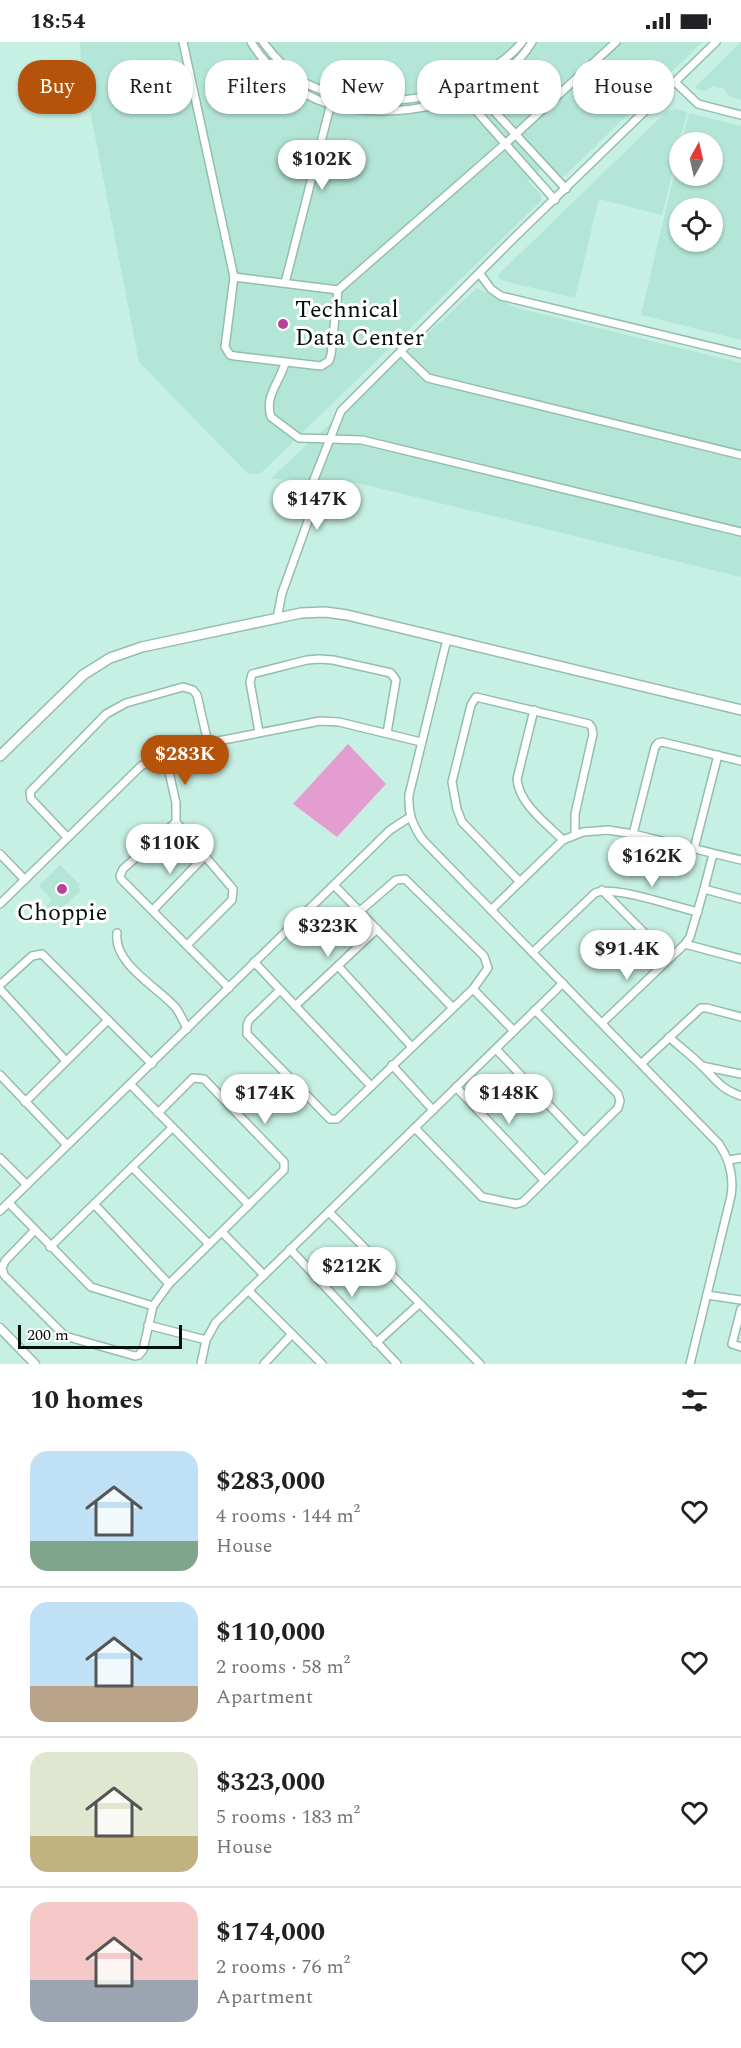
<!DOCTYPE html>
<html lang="en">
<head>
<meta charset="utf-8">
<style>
	body { margin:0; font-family:Spectral,serif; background:#f6f6f6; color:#202124; height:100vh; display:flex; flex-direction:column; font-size:22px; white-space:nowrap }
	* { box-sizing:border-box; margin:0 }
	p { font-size:20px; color:#757577 }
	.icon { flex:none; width:33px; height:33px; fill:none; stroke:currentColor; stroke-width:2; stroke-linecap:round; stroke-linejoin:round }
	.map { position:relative; height:1322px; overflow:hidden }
	.panel { display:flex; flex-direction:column; background:#fff; flex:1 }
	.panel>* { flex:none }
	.banner { position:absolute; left:18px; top:18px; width:705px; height:54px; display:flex; gap:12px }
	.needle { width:39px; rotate:8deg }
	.controls { position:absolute; left:669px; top:90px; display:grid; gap:12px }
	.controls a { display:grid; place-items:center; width:54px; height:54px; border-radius:50%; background:#fff; box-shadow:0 2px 4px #0004; font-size:30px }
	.scale { position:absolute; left:18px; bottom:15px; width:164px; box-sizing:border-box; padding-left:6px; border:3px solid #03100c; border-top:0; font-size:16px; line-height:21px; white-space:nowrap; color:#03100c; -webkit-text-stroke:4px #fff; paint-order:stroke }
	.price { position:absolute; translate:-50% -51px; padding:0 14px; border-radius:21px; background:#fff; color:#222; font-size:20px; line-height:39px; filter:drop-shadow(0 2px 3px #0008) }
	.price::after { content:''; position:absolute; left:50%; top:36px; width:18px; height:14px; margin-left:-9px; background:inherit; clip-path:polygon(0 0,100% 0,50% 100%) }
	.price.current { background:#b45309; color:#fff }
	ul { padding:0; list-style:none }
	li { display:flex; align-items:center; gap:18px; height:150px; padding:0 30px }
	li+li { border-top:2px solid #e0e0e0 }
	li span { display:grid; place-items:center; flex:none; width:168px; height:120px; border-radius:18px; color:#555 }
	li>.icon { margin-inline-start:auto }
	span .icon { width:72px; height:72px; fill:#fffc; stroke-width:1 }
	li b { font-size:26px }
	h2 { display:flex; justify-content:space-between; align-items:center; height:72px; padding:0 30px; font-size:26px }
	.chip { padding:0 21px; border-radius:24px; background:#fff; box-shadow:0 2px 4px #0004; font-size:21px; line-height:54px }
	.chip.current { background:#b45309; color:#fff }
	.status { display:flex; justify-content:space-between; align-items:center; height:42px; padding:0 30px; background:#fff; direction:ltr }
	.status svg { height:16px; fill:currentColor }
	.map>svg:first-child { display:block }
	.built { fill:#b4e6d8; fill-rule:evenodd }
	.green { fill:#e49dd0 }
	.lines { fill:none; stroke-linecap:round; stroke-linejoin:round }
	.minor-casing { stroke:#95bcb0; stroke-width:10 }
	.tertiary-casing { stroke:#95bcb0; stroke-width:11 }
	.secondary-casing { stroke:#95bcb0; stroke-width:12 }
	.minor { stroke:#fff; stroke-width:7 }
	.tertiary { stroke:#fff; stroke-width:8 }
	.secondary { stroke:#fff; stroke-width:9 }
	.poi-dot { fill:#b6429c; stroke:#fff; stroke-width:2 }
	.labels { text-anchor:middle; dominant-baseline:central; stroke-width:6; stroke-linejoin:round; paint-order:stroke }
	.poi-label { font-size:24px; fill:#03100c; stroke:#fff; text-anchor:start }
</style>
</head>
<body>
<div class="status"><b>18:54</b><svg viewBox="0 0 49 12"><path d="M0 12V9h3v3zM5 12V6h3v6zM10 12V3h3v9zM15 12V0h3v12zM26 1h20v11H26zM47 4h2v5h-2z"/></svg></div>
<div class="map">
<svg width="741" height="1322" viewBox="0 0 741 1322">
	<rect width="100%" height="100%" fill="#c7f0e4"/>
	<g class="built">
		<path d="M80,0H702L566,133L561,135L547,121L528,139L541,152V159L260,432H248L139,320L81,22Z"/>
		<path d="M741,0V58L730,55L724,47L713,44L705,49L696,47V44Z"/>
		<path d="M675,67L687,70L662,173L599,157L575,256L500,238L498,233L667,69Z"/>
		<path d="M689,71L741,84V298L641,273L679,112L680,134H712V100H682ZM680,166H712V200H680Z"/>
		<path d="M477,246L517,266L741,321V535L362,442L333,438L270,437Z"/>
		<path d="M60,823L80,843L78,845L81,848L44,883L36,875L52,858L39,844Z"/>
	</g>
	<path class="green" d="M348,702L386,742L337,795L293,762Z"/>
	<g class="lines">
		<defs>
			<g id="minor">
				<path d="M183,0L234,235L225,305L230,313L235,314L321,324L329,319L331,313L338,248L505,102L616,0"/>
				<path d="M251,0C268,28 297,52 329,62C393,81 495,62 532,0"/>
				<path d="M263,0C274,15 287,28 302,39C316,48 334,52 350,55C398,63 441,57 483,32C498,23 511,14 522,0"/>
				<path d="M675,40L698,62L741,73"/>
				<path d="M476,43L483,57L566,147"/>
				<path d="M464,50L471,63L555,158"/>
				<path d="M305,112L330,114"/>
				<path d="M480,232L491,247L501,254L741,312"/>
				<path d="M234,235L338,248"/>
				<path d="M285,241L331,61"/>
				<path d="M401,310L428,336L741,413"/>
				<path d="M285,321C280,340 264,354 271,375L299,396L362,398L741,490"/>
				<path d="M277,576L282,551L308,479L311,445L341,369L516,194L716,0"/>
				<path d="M447,597L409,753C408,771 412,782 422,797L719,1102C730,1118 734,1135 731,1154L690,1322"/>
				<path d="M534,668L517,737C519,762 546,781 563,798"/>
				<path d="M259,690L250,640L252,632L307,618L319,617L333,618L391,631L396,638L387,691"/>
				<path d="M165,712L176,761V780L233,847L232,858L187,903"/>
				<path d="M176,780L123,827L120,834L121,837L229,946"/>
				<path d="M633,792L655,705L658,701L662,700L741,719"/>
				<path d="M67,795L31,757L30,750L106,672L126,661L183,645L193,648L197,653L208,701"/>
				<path d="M694,807L718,713"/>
				<path d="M0,812L25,838"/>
				<path d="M713,812L704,847L741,857"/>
				<path d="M520,840L462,780L457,767L452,740L471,663L476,655L589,682L592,686L593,692L575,772V792"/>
				<path d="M334,843L452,965"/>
				<path d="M602,848L669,916"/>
				<path d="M0,862L141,724L165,712L208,701L320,679L339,680L421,700"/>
				<path d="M153,868L204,815"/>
				<path d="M491,868L563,798L583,790L608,788L633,792L741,818"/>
				<path d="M117,891C113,922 158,945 176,966C181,973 184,980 187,987"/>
				<path d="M685,902L741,917"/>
				<path d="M533,910L595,851C614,843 675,865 698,870"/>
				<path d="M254,920L371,1044"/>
				<path d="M338,924L412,1005"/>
				<path d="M0,943L32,914L42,912L152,1022"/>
				<path d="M0,947L66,1019"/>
				<path d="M473,947L514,989"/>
				<path d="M280,948L249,978L247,983V992L330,1077H337L473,947L488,926L484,914L405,837L396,838L360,869"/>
				<path d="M295,964L377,887"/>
				<path d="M602,981L685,902L690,895L704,847"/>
				<path d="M669,995C680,1005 692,1014 703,1025C717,1039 721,1047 741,1054"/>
				<path d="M496,1007L584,1100"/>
				<path d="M642,1021L701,966H707L741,975"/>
				<path d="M392,1023L433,1068"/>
				<path d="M702,1024L741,1032"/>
				<path d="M0,1033L67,1103"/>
				<path d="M131,1043L249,1163"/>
				<path d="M456,1045L544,1138"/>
				<path d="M25,1060L108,978"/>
				<path d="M415,1086L482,1155L516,1162L523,1160L618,1066L620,1059L618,1052L535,968"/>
				<path d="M0,1116L27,1143"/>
				<path d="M729,1118L741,1116"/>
				<path d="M132,1125L209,1202"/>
				<path d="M9,1161L91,1245L153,1264"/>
				<path d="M94,1162L169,1242"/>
				<path d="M0,1169L390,788L410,775"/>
				<path d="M329,1170L480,1322"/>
				<path d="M35,1188L5,1219L2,1226L4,1233L65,1294L135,1314L139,1313L143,1308L153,1264L169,1242L284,1128V1120L204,1037L193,1036L158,1071"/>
				<path d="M222,1190L264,1233"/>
				<path d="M50,1205L172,1086"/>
				<path d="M290,1207L397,1322"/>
				<path d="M248,1248L322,1322"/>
				<path d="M707,1253L741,1258"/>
				<path d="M741,1267L732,1302L741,1305"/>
				<path d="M148,1283L206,1298"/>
				<path d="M376,1301L419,1262"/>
				<path d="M201,1322L206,1298L216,1280L563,941"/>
				<path d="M264,1322L292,1292"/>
			</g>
			<path id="tertiary" d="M0,1286L35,1322"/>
			<path id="secondary" d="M0,714L83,633L110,616L142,605L301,571L325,570L347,573L741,668"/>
		</defs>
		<use href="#minor" class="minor-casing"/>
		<use href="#tertiary" class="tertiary-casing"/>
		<use href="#secondary" class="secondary-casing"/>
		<use href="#minor" class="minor"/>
		<use href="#tertiary" class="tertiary"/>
		<use href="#secondary" class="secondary"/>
	</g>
	<g class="poi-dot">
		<circle cx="283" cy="282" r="6"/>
		<circle cx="62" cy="847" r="6"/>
	</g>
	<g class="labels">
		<g class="poi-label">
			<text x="295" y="268">Technical<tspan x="295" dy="28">Data Center</tspan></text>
			<text x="62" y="871" text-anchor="middle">Choppie</text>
		</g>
	</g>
</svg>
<div class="controls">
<a><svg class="needle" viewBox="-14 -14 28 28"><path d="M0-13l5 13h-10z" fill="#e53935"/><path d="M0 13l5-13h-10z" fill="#757577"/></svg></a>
<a><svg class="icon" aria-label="locate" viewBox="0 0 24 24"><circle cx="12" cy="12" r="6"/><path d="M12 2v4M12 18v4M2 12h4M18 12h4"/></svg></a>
</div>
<div class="scale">200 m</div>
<b class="price" style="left:322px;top:149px">$102K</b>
<b class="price" style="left:317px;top:489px">$147K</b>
<b class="price current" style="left:185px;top:744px">$283K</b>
<b class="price" style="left:170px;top:833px">$110K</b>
<b class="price" style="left:652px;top:846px">$162K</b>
<b class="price" style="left:328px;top:916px">$323K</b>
<b class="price" style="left:627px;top:939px">$91.4K</b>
<b class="price" style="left:265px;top:1083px">$174K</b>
<b class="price" style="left:509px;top:1083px">$148K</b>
<b class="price" style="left:352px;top:1256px">$212K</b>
<div class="banner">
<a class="chip current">Buy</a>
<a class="chip">Rent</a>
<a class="chip">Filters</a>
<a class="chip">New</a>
<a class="chip">Apartment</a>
<a class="chip">House</a>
</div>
</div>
<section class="panel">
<h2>10 homes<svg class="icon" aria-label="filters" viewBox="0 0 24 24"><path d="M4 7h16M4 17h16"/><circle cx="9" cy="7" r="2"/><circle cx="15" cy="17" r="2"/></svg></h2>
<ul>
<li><span style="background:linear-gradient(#bfe0f5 75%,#7fa58c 0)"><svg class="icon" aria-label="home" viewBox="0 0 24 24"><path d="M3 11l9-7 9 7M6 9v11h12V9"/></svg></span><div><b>$283,000</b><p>4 rooms · 144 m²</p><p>House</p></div><svg class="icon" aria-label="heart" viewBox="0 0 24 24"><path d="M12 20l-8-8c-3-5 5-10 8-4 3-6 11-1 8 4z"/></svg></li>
<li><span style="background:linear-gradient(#bfe0f5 70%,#b9a48a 0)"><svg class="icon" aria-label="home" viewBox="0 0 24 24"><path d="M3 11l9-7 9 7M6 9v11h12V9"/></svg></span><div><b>$110,000</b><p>2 rooms · 58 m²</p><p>Apartment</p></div><svg class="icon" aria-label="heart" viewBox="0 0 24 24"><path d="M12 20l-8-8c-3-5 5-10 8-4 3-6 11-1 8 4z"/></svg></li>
<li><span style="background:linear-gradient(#dfe7d0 70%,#c2b280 0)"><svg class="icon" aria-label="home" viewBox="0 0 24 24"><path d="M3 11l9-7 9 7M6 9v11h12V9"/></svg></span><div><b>$323,000</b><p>5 rooms · 183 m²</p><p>House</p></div><svg class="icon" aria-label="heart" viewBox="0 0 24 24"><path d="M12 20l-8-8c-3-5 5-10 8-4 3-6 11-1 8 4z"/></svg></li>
<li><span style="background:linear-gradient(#f6c9c9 65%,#9aa5b1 0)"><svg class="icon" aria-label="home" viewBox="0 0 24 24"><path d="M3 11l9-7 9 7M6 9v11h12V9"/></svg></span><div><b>$174,000</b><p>2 rooms · 76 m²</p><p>Apartment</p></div><svg class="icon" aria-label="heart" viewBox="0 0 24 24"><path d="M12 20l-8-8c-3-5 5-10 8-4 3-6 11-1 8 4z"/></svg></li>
</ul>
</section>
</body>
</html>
